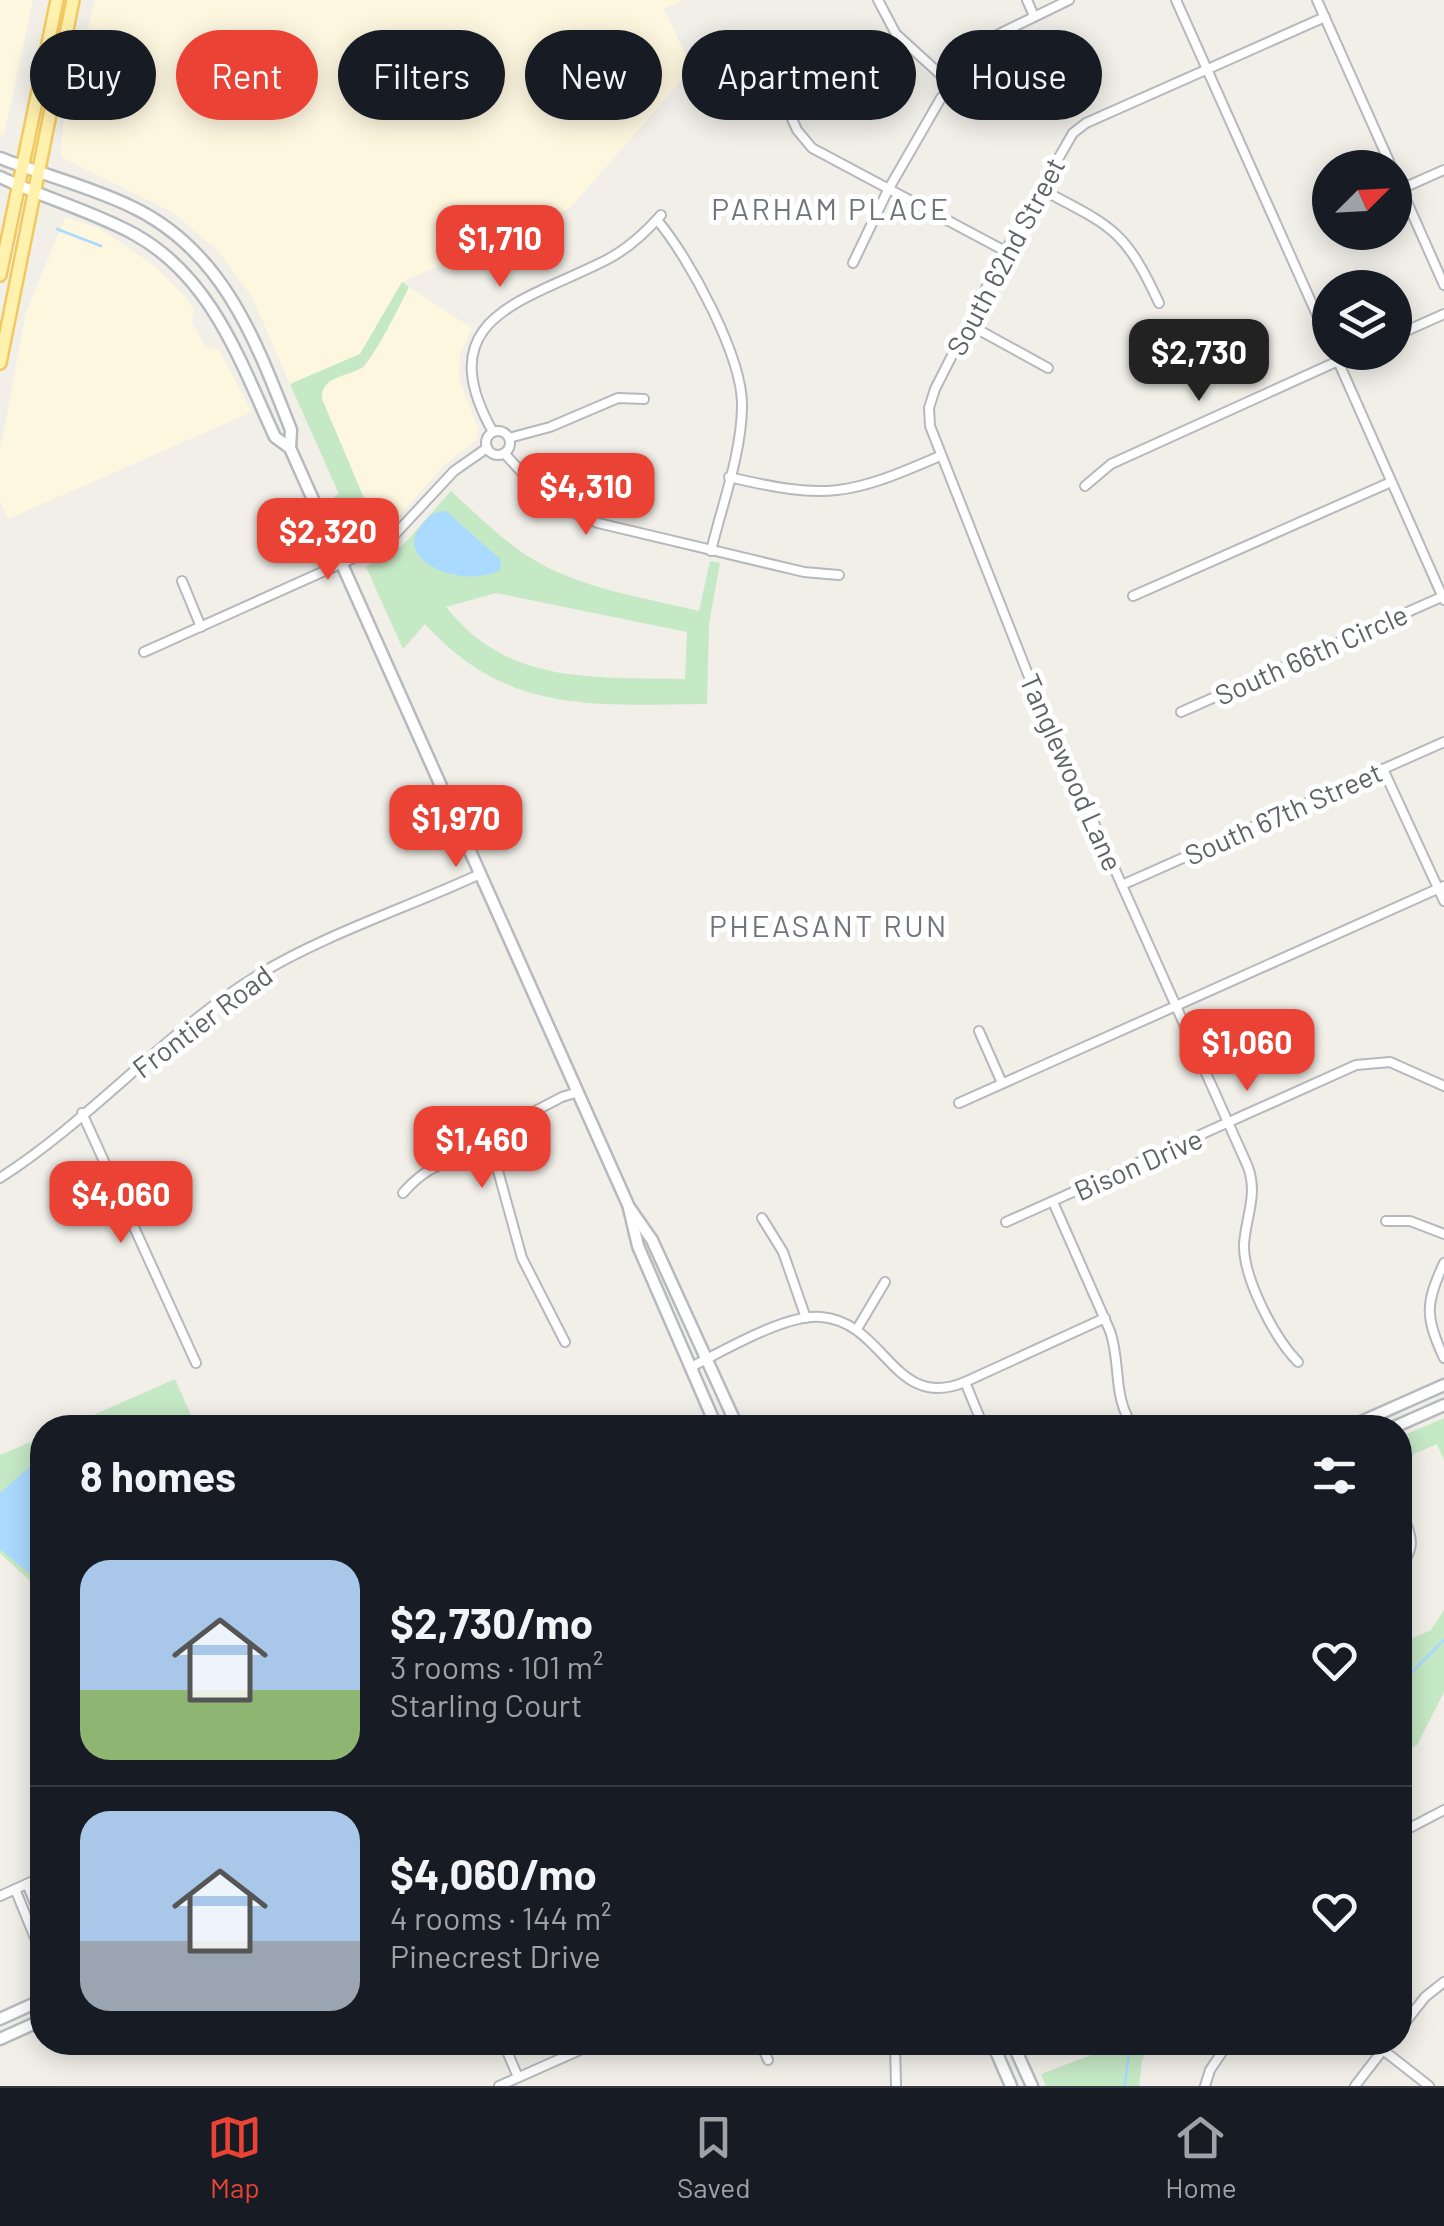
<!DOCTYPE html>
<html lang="en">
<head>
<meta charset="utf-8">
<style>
	body { margin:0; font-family:Barlow,sans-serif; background:#242831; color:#f1f3f6; height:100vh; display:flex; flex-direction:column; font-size:38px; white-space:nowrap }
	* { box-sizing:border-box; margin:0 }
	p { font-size:32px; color:#9ea1a6 }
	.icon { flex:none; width:55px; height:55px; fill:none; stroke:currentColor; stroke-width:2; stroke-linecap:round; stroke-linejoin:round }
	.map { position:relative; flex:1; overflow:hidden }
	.side { position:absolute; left:30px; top:1415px; width:1382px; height:640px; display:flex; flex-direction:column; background:#171b24; border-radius:40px; box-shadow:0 5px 25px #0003 }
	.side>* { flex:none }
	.hud { position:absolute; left:30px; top:30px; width:1385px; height:90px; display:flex; gap:20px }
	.needle { width:65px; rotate:66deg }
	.fabs { position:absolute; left:1312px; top:150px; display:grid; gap:20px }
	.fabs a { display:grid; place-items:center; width:100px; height:100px; border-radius:50%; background:#171b24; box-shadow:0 5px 25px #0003; font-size:50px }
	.price { position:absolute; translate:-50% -85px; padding:0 22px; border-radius:20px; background:#ea4335; color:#fff; font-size:32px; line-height:65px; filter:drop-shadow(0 2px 5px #0008) }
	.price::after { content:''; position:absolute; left:50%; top:60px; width:30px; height:22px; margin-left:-15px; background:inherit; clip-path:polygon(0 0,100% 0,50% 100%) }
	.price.on { background:#222; color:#fff }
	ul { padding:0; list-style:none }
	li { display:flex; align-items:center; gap:30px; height:250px; padding:0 50px }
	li+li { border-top:2px solid #363941 }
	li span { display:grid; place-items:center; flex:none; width:280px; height:200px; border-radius:30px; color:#555 }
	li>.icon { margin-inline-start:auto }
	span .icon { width:120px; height:120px; fill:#fffc; stroke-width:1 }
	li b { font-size:42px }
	h2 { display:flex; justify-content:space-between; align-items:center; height:120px; padding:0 50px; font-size:42px }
	.tag { padding:0 35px; border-radius:45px; background:#171b24; box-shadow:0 5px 25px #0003; font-size:35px; line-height:90px }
	.tag.on { background:#ea4335; color:#fff }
	.tabs { display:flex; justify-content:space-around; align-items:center; height:140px; border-top:2px solid #363941; background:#171b24; font-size:28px; color:#9ea1a6 }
	.tabs a { display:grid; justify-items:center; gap:5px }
	.tabs .on { color:#ea4335 }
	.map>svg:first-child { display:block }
	.commercial { fill:#fef7e0 }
	.green { fill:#c5e8c5; fill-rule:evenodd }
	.water { fill:#aadaff }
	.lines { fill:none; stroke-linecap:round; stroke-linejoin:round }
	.stream { stroke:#aadaff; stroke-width:2.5 }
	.street-casing { stroke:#b5b8bc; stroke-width:12 }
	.secondary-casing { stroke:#b6babf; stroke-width:15 }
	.primary-casing { stroke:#f2c960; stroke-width:16 }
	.street { stroke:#fff; stroke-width:8 }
	.secondary { stroke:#fff; stroke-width:10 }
	.primary { stroke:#fff2af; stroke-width:11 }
	.labels { text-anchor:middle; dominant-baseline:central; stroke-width:10; stroke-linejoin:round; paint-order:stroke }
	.street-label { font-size:28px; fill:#5f6368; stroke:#fff }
	.neighbourhood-label { font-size:30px; letter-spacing:2.5px; fill:#70757a; stroke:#fff }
</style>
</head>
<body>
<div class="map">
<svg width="1444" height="2086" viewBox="0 0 1444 2086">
	<rect width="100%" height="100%" fill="#f1efe8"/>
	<g class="commercial">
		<path d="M0,0H33L4,135L0,134Z"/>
		<path d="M95,0H683L664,9L692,68L571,207L402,282L360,354L290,384L252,297L218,251L172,212L61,157L63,125Z"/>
		<path d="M65,217L99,228L155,266L183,294L194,309L192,323L206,347L219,350L252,412L8,519L0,501V452L26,313Z"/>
		<path d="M409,287L472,328L460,354L459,379L479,431L476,440L442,467L388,529L369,510L322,399V390L329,381L365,367Z"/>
	</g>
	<g class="green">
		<path d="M402,282L409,287C401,303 373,361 361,368C344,378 321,376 322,399L369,510L388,529L356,545L334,497L339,494L290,384L360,354Z"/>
		<path d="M451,491C472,510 493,531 516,548C568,587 637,596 699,611L710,561L720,563L709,624L707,704C594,705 507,715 425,624L403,649L366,567L403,545ZM496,593L687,632L685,679C594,677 508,686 446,607Z"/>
		<path d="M175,1379L196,1427L64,1428Z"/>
		<path d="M1444,1418V1460L1437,1444L1400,1460V1437Z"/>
		<path d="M42,1437V1592L0,1553V1455Z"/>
		<path d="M1444,1610V1692L1417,1745L1400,1753V1644L1431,1630Z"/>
		<path d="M1123,2043H1150L1142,2061L1139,2086H1046L1041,2074Z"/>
	</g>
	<g class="water">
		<path d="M446,511L501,560L500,570C464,591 375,558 434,513Z"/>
		<path d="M42,1456V1584L0,1549V1493Z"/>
	</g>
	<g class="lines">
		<g class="stream">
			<path d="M57,229L101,246"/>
			<path d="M1400,1684L1444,1640"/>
			<path d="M1125,2086L1130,2042"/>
		</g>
		<defs>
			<g id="street">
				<path d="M878,0L896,34L952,85"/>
				<path d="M1027,0L1034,16"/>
				<path d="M1176,0L1330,344"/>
				<path d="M1317,0L1392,168"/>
				<path d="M756,37L797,130L812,148L1005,251"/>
				<path d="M1395,175L1444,285"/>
				<path d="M1039,188C1110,226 1124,227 1159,303"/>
				<path d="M1401,189L1444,170"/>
				<path d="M657,220C689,257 744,359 742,408C741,455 722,505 711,551"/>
				<path d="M853,263L888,190L941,98L999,34L1069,0"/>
				<path d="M968,324L1048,368"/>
				<path d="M1395,336L1444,314"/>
				<path d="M1334,352L1444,600"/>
				<circle cx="498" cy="443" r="12"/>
				<path d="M493,432C427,315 528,301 608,259C629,248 645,233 661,215"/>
				<path d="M509,438L550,427L618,398L644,399"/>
				<path d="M504,453L538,490L558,505L598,523L804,572L839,575"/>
				<path d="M729,477C827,500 848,496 940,456"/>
				<path d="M1085,486L1111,464L1358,352"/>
				<path d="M182,581L201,627"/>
				<path d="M1133,596L1391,482"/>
				<path d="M144,652L387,543L454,471L487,448"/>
				<path d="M1181,712L1444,596"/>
				<path d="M1383,769L1444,901"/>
				<path d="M1122,885L1444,742"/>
				<path d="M979,1031L1002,1083"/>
				<path d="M959,1103L1444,886"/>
				<path d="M82,1113L196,1363"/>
				<path d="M0,1178C92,1119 164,1033 258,975C323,935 409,907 480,874"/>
				<path d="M403,1193C433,1159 452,1160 495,1160"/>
				<path d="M1053,1202L1110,1331C1120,1359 1114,1390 1127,1416"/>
				<path d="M762,1218L783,1252L806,1318"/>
				<path d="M1386,1221H1410L1444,1234"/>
				<path d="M1006,1222L1356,1065L1390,1062L1444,1086"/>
				<path d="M1444,1263C1425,1304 1425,1317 1444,1358"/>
				<path d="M857,1329L885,1282"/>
				<path d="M565,1342L522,1258L495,1160L501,1139L514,1122L562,1097L578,1092"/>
				<path d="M1298,1362C1275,1339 1243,1278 1244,1244C1246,1216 1258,1195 1248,1167L1031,682L930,426L929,408L935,389L1005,251L1073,133L1086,123L1325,17"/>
				<path d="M691,1367C723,1351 785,1314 821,1317C886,1322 893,1412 965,1382L1105,1318"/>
				<path d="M965,1382L984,1428"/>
				<path d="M1400,1524L1405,1521C1414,1541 1413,1550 1400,1568"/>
				<path d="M1400,1833L1444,1810"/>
				<path d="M27,1884L42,1920"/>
				<path d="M15,1889L42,1955"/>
				<path d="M0,1896L42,1877"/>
				<path d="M1400,2029L1425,1997L1444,1982"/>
				<path d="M503,2042L518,2077"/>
				<path d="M760,2042L768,2060"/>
				<path d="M895,2042L896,2086"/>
				<path d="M1383,2050L1429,2086"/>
				<path d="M499,2086L598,2042"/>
				<path d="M1205,2086L1210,2070L1229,2042"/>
				<path d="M1355,2086L1389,2042"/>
			</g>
			<g id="secondary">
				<path d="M0,158C43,175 88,186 130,206C223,249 256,341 291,430L290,448L629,1207L652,1240L738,1428"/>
				<path d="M0,177C44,198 92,211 134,234C212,277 240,361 275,437L290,448"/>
				<path d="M629,1208L638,1246L717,1428"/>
				<path d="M1347,1428L1444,1385"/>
				<path d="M1392,1428L1444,1405"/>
				<path d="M0,2019L42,2000"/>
				<path d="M0,2039L42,2020"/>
				<path d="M992,2042L1011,2086"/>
				<path d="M1012,2042L1032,2086"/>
			</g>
			<g id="primary">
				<path d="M0,275L57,0"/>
				<path d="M0,363L73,0"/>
			</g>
		</defs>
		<use href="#street" class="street-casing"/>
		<use href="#secondary" class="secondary-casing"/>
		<use href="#primary" class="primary-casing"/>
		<use href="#street" class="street"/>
		<use href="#secondary" class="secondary"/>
		<use href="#primary" class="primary"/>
	</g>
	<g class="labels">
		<g class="street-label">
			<text transform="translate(1005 256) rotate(-62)">South 62nd Street</text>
			<text transform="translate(1311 654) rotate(-24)">South 66th Circle</text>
			<text transform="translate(1072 772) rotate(66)">Tanglewood Lane</text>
			<text transform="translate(1283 813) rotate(-24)">South 67th Street</text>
			<text transform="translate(202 1021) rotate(-37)">Frontier Road</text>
			<text transform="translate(1138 1164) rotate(-24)">Bison Drive</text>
		</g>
		<g class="neighbourhood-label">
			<text x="831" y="208">PARHAM PLACE</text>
			<text x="829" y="925">PHEASANT RUN</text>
		</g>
	</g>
</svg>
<div class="fabs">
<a><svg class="needle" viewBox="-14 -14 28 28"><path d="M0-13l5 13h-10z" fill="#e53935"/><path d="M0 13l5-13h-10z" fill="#9ea1a6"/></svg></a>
<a><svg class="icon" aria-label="layers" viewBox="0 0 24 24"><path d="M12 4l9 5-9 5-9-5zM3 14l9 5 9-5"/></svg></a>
</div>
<b class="price" style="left:500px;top:290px">$1,710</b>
<b class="price on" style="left:1199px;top:404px">$2,730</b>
<b class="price" style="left:586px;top:538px">$4,310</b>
<b class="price" style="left:328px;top:583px">$2,320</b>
<b class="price" style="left:456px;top:870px">$1,970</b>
<b class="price" style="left:1247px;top:1094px">$1,060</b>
<b class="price" style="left:482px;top:1191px">$1,460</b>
<b class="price" style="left:121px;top:1246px">$4,060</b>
<div class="hud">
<a class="tag">Buy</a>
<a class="tag on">Rent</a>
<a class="tag">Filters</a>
<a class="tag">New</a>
<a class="tag">Apartment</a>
<a class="tag">House</a>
</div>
<section class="side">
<h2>8 homes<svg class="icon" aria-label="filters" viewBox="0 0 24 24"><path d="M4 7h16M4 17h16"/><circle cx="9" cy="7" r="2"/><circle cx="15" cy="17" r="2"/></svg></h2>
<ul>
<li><span style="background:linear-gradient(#a9c7e8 65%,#8fb573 0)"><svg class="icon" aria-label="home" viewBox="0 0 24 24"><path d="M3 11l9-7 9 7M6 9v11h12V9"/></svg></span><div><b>$2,730/mo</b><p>3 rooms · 101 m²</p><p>Starling Court</p></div><svg class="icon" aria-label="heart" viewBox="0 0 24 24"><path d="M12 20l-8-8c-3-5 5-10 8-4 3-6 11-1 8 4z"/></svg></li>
<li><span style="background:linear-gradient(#a9c7e8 65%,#9aa5b1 0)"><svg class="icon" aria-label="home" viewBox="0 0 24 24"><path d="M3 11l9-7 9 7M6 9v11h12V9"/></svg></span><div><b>$4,060/mo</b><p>4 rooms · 144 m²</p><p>Pinecrest Drive</p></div><svg class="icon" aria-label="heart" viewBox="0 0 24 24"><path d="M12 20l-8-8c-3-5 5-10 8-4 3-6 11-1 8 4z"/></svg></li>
</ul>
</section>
</div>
<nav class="tabs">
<a class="on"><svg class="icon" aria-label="map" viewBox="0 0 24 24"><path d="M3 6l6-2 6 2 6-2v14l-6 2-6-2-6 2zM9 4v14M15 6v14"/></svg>Map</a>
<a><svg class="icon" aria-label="saved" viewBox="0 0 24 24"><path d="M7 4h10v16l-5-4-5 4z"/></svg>Saved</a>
<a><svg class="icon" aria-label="home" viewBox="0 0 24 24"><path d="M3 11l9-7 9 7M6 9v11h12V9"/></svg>Home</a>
</nav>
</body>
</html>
